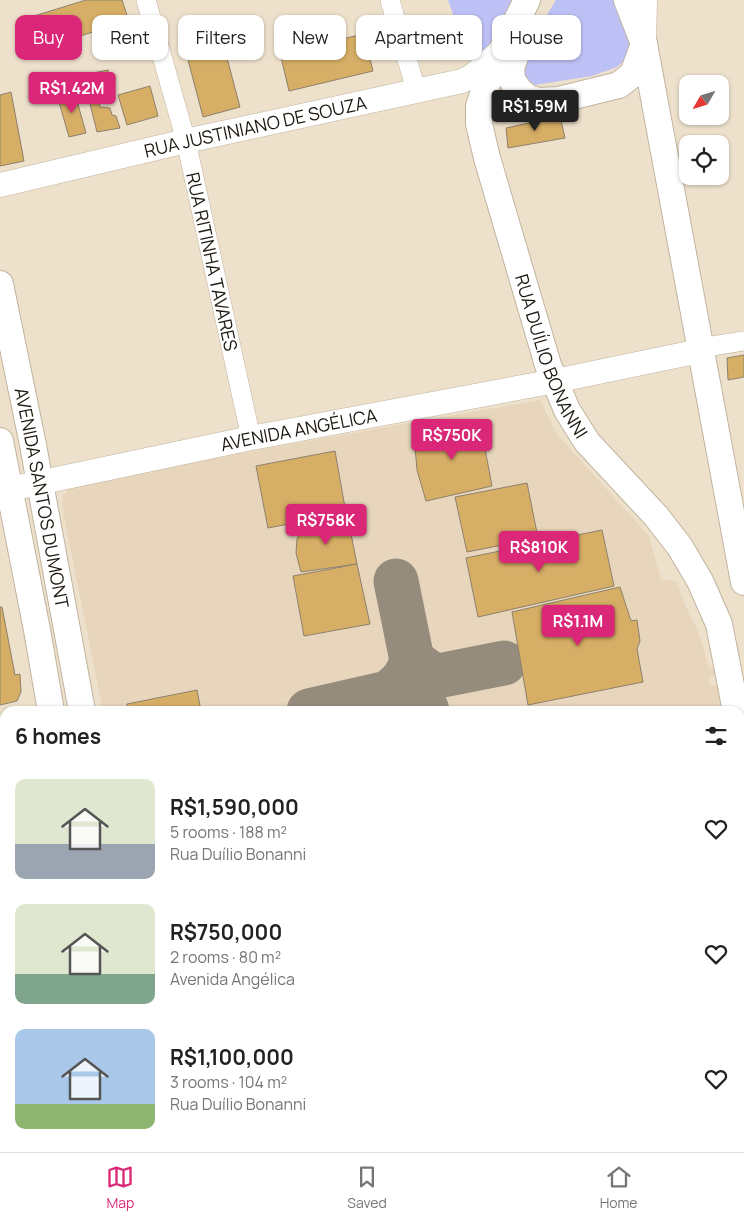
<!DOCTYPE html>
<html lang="en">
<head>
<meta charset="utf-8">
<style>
	body { margin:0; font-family:Manrope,sans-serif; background:#f6f6f6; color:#222; height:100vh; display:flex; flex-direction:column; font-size:19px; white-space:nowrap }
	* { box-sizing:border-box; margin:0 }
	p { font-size:16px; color:#767676 }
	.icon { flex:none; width:28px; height:28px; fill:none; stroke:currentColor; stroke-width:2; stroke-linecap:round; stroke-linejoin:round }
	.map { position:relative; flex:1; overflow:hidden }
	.details { position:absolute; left:0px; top:706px; width:745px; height:446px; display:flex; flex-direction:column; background:#fff; border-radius:15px 15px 0 0; box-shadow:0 1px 4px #0004 }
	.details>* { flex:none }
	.top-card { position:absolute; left:15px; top:15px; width:715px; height:45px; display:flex; gap:10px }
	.needle { width:32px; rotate:231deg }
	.buttons { position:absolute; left:679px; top:75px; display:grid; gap:10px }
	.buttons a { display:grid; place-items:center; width:50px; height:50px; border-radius:10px; background:#fff; box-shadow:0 1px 4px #0004; font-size:25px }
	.price { position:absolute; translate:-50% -42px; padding:0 11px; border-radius:5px; background:#db2777; color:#fff; font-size:16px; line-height:32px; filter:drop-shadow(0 1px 2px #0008) }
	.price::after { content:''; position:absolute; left:50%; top:30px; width:15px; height:11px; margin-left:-8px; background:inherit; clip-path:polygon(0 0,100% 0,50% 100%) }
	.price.current { background:#222; color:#fff }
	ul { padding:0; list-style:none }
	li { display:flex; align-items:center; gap:15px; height:125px; padding:0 15px }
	li span { display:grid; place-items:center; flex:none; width:140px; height:100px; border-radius:10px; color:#555 }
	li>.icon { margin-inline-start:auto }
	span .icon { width:60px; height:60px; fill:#fffc; stroke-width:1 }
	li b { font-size:21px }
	h2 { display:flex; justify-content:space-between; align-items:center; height:60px; padding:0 15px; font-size:21px }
	.chip { padding:0 18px; border-radius:10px; background:#fff; box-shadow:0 1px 4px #0004; font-size:18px; line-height:45px }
	.chip.current { background:#db2777; color:#fff }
	.dock { display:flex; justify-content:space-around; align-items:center; height:70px; border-top:1px solid #e0e0e0; background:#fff; font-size:14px; color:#767676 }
	.dock a { display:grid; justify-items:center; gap:2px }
	.dock .current { color:#db2777 }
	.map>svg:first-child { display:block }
	.built { fill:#e7d6bb }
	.green { fill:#bec1f5 }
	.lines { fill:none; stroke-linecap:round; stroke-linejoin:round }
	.taxiway { stroke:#968c7d; stroke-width:45 }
	.building { fill:#d7ae66; stroke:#8d816d }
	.minor-casing { stroke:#c1b49f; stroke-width:20 }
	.tertiary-casing { stroke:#c1b49f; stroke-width:25 }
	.secondary-casing { stroke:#c1b49f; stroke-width:28 }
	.minor { stroke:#fff; stroke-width:19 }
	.tertiary { stroke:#fff; stroke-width:24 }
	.secondary { stroke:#fff; stroke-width:26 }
	.labels { text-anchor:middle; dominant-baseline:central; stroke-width:4; stroke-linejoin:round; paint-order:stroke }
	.street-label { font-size:18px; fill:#1d1810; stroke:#fff }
</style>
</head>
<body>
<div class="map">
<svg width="744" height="1152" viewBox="0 0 744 1152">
	<rect width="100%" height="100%" fill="#eee1cc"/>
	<g class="built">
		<path d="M540,400L556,433L649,536L661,580L676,581L689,614L698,631L709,668H714L715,676L709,677L710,686L723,685L728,711H103L62,506L63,496L67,490L76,485L269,448Z"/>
		<path d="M740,816L744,836V1152H188L187,1148H740Z"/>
	</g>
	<g class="green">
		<path d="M448,0H515L495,39L472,61L456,23Z"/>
		<path d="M556,0H615L630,42V55L617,67L592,76L535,85L524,78L519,60Z"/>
	</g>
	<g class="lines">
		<g class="taxiway">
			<path d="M396,581L412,660"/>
			<path d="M309,711L388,693"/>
			<path d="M427,711L426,708C414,699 403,695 388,693C401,683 408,676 412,660L428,672L438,676L504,663"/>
			<path d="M491,1148L496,1152"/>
			<path d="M639,1148L640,1152"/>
		</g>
	</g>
	<g class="building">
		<path d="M86,0H122L129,21L31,51L21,20Z"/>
		<path d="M218,24L240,107L203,117L181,33Z"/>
		<path d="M364,34L373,71L289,91L280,53Z"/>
		<path d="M108,70L111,89L96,91L100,107L110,108L112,115L116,116L120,128L97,132L83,75Z"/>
		<path d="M150,86L158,116L127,125L118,95Z"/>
		<path d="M74,90L86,133L69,137L57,95Z"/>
		<path d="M11,92L24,161L0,166V95Z"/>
		<path d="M560,116L565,138L508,148L506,128Z"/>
		<path d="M744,355V377L728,380L727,358Z"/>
		<path d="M480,422L492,486L426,501L417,470L414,435Z"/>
		<path d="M335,451L346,513L268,528L256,466Z"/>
		<path d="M527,483L538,538L467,552L455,497Z"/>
		<path d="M348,519L357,564L301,572L296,553L297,539L303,527Z"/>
		<path d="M602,530L614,586L478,617L466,558Z"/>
		<path d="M357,564L370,624L304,636L293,576Z"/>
		<path d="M620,587L631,621L637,620L640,641L637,649L643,682L528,705L512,612Z"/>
		<path d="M0,607H2L15,675L20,674L21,692L17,701L0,705Z"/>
		<path d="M197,690L201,711H128L127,704Z"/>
		<path d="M740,1013L744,1033V1044L740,1045Z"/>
		<path d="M740,1079L744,1100V1130H740Z"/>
		<path d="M744,1131V1152H689L688,1148H740V1132Z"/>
		<path d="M264,1148H290L267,1152H265Z"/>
		<path d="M290,1148H386L387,1152H267Z"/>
		<path d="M568,1148H616L617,1152H569Z"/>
	</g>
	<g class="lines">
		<defs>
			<g id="minor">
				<path id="s1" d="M146,0L186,141L251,438"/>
				<path d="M390,0L416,90"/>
				<path d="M700,348L744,341"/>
				<path d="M0,910L5,909"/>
			</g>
			<g id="tertiary">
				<path d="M644,42L645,0"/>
				<path id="s2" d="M0,185L186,141L462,81L472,76L502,50"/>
				<path id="s3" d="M0,491L251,438L555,381L690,353L700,348"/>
				<path d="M0,727L5,726"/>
			</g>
			<g id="secondary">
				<path id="s4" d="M527,0L502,50L485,88L479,106V124L487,158L548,365L567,410L587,442L656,516L680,547L700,581L719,624L736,711"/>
				<path d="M627,0L644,44L744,582"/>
				<path d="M521,40L511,68L512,80L519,90L528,98L539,101L558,100L619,85L633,74L644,44"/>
				<path id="s5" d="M0,284L33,445L82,711"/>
				<path d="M0,441L37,630L51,711"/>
				<path d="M740,732L744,756"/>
				<path d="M137,1148L138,1152"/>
				<path d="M166,1148V1152"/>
			</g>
		</defs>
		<use href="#minor" class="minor-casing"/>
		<use href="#tertiary" class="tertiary-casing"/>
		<use href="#secondary" class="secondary-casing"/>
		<use href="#minor" class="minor"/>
		<use href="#tertiary" class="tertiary"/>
		<use href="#secondary" class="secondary"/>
	</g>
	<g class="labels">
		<g class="street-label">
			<text stroke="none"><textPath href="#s2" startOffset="262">RUA JUSTINIANO DE SOUZA</textPath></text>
			<text stroke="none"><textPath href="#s1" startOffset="270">RUA RITINHA TAVARES</textPath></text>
			<text stroke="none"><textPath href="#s4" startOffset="378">RUA DUÍLIO BONANNI</textPath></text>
			<text stroke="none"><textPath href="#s3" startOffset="305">AVENIDA ANGÉLICA</textPath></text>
			<text stroke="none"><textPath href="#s5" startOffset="218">AVENIDA SANTOS DUMONT</textPath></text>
		</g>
	</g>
</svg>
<div class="buttons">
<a><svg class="needle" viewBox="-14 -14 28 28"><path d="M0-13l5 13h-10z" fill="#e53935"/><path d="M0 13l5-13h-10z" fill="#767676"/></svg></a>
<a><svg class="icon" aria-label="locate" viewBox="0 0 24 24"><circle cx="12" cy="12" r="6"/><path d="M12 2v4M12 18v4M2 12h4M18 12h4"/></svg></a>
</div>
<b class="price" style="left:72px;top:114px">R$1.42M</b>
<b class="price current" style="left:535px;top:132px">R$1.59M</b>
<b class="price" style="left:452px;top:461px">R$750K</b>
<b class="price" style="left:326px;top:546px">R$758K</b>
<b class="price" style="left:539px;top:573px">R$810K</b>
<b class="price" style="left:578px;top:647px">R$1.1M</b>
<div class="top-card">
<a class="chip current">Buy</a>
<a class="chip">Rent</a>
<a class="chip">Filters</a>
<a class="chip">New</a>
<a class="chip">Apartment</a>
<a class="chip">House</a>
</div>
<section class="details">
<h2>6 homes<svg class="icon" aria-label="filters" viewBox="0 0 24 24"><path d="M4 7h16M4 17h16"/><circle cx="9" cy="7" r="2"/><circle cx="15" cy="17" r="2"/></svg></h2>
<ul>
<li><span style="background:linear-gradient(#dfe7d0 65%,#9aa5b1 0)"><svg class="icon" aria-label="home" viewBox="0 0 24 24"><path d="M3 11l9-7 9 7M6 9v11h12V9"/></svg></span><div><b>R$1,590,000</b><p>5 rooms · 188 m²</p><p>Rua Duílio Bonanni</p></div><svg class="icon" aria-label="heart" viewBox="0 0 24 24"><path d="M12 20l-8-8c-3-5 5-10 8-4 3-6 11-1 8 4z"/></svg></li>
<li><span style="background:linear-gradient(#dfe7d0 70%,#7fa58c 0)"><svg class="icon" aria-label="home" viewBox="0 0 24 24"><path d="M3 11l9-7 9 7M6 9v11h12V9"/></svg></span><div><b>R$750,000</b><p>2 rooms · 80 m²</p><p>Avenida Angélica</p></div><svg class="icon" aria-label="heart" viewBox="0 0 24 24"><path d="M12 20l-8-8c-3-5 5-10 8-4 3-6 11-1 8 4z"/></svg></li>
<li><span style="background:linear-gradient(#a9c7e8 75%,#8fb573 0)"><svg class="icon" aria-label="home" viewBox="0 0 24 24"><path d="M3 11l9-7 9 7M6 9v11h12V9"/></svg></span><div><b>R$1,100,000</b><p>3 rooms · 104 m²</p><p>Rua Duílio Bonanni</p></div><svg class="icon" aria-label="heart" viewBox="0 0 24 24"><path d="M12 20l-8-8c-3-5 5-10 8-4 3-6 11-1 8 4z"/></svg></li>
</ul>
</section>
</div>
<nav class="dock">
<a class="current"><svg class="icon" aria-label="map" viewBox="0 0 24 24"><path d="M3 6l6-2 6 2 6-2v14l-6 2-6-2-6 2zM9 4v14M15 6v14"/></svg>Map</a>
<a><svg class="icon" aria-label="saved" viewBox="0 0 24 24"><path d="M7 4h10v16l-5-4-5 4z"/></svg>Saved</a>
<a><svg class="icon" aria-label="home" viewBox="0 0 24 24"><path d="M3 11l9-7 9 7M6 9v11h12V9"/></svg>Home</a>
</nav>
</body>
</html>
